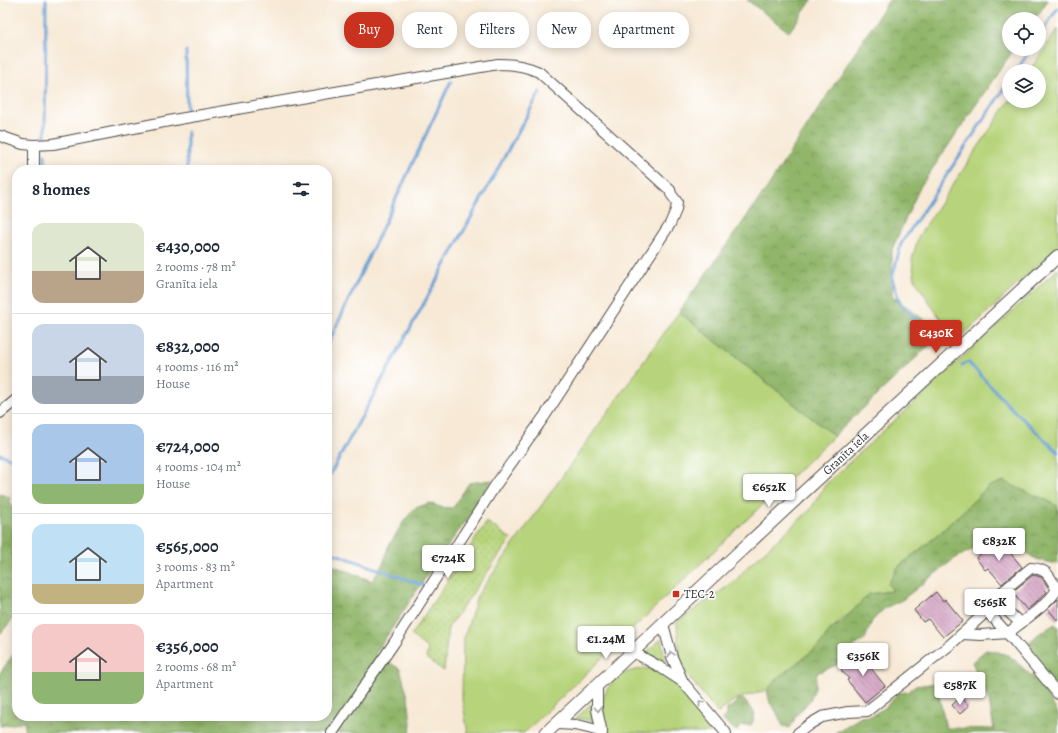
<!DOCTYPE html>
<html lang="en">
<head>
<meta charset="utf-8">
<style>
	body { margin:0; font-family:Alegreya,serif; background:#f6f6f7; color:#1f2937; height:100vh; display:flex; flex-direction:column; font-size:15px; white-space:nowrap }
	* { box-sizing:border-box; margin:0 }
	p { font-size:13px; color:#747a83 }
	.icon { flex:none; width:22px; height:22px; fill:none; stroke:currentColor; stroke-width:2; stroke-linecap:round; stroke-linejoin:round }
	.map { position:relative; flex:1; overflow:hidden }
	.sheet { position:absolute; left:12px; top:165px; width:320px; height:556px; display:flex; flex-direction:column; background:#fff; border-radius:16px; box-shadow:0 2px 10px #0003 }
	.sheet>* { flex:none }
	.hud { position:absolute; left:344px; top:12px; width:380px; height:36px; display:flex; gap:8px }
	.buttons { position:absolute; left:1002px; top:12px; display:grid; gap:8px }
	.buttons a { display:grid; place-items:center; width:44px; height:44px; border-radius:50%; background:#fff; box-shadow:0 2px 10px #0003; font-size:20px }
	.price { position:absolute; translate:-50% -34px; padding:0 9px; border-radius:4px; background:#fff; color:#222; font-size:13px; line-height:26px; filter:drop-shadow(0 1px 2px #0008) }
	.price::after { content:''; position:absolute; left:50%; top:24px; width:12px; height:9px; margin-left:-6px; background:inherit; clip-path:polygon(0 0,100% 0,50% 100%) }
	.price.current { background:#c8321e; color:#fff }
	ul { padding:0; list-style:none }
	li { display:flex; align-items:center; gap:12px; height:100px; padding:0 20px }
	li+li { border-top:1px solid #e0e1e3 }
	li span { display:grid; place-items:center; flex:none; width:112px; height:80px; border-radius:12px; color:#555 }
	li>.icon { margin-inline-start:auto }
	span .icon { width:48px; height:48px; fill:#fffc; stroke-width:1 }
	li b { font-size:17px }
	h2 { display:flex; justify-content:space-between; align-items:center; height:48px; padding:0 20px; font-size:17px }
	.chip { padding:0 14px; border-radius:16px; background:#fff; box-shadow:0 2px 10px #0003; font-size:14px; line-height:36px }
	.chip.current { background:#c8321e; color:#fff }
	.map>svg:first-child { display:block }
	.green { fill:#b7d47b; stroke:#718053 }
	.forest { fill:url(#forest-crowns); stroke:#5e704b }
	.garden { fill:url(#garden-dots); stroke:#718053 }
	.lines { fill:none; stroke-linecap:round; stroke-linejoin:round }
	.stream { stroke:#679fd5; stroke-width:3 }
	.building { fill:url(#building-back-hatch) }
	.minor-casing { stroke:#4a4844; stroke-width:12 }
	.major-casing { stroke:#4a4844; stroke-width:14 }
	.minor { stroke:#fff; stroke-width:10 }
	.major { stroke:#fff; stroke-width:12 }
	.oneway { stroke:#a0a0a0 }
	.poi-dot { fill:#c8321e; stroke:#fff; stroke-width:1.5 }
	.labels { text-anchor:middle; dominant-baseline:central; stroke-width:3; stroke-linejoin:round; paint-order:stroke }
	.street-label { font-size:12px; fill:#2b2b2b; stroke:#fff }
	.poi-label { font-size:12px; fill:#2b2b2b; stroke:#fff; text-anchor:start }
</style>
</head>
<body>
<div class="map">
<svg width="1058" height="733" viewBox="0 0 1058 733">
	<defs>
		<pattern id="forest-crowns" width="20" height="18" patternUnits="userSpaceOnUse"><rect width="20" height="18" fill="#91b66b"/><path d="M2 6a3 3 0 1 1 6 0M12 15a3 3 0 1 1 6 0" fill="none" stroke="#779458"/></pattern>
		<pattern id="garden-dots" width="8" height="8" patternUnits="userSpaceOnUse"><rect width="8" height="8" fill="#b7d47b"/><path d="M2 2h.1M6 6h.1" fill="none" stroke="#9eb66a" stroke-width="1.8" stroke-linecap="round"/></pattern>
		<pattern id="building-back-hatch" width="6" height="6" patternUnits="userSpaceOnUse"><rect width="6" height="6" fill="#d8aac9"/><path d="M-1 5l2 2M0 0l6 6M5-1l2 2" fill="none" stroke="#af8ba3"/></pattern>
	</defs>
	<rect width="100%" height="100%" fill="#fff"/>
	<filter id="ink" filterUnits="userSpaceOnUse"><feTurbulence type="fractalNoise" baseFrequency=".025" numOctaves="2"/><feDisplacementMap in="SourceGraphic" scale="8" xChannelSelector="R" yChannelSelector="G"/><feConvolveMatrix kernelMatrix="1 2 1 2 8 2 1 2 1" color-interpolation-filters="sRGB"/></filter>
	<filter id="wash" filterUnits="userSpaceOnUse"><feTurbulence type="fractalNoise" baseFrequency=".012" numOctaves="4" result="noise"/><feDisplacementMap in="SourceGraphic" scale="16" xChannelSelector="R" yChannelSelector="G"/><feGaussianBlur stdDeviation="0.9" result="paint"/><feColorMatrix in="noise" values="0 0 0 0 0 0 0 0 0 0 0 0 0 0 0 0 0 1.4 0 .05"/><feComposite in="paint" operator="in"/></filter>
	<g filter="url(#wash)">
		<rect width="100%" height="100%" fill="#f7e9d5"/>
		<g class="green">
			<path d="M1058,29V246L959,339L937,314L915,280L912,260L918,237L1009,101H1039V71H1029Z"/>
			<path d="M1058,269V512L988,487L938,535L898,567L893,591L869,594L856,608L830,630L821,644L806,656L780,676L767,690L736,699L718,713L680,666L677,622L728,586L736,580L748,566L810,510L826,484Z"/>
			<path d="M679,312L834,436L524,733H468L462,699L463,642L477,596Z"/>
			<path d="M661,639L666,662L645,654Z"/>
			<path d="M644,668L655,670L680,686L719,733H609C600,721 600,702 607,689C610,684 616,679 620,676C627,671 636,670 644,668Z"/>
			<path d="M591,704L592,713L594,722L584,719H575Z"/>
		</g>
		<g class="forest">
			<path d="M747,0H812L789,32Z"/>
			<path d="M889,0H1048L1035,19H1009V49H1014L920,187L892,249V296L942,333L834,436L679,312L767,188Z"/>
			<path d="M492,480L466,521L433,566L375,654L400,669L408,697L411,723L410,733H24L25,722L0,726V673L17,649V716H327V563L372,581L384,562L388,547L404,521L415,508L430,503L440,507L453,508L469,483Z"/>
			<path d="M1003,481L1029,493L1047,500L1058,507V564C1049,562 1038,561 1031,556C1023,551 1011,535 1005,527L996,528L990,534L973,549L954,559L902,600L885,608L872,621L865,639L853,647L846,661L817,673L815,688L810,700L796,716L790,728L783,726L776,711L770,703L767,690L780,676L806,656L821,644L830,630L842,622L869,594L893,591L888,584L898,567L938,535L988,487Z"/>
			<path d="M0,494L9,497L17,526V614L0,634Z"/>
			<path d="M1055,624L1058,627V689L1022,651L1037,635Z"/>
			<path d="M986,650L998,652L1010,656L1040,684L1058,713V733H835L861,717L871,716L886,707L898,693L908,692L915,686L936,683L946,728L994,729L989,701L972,662Z"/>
			<path d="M743,699L755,713L753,721L751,725H744L739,727L737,731L722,720L727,714V709L734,705L737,700Z"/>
		</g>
		<path class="garden" d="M487,522L511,539L448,628L444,671L426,658L428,649L411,635Z"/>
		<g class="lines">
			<g class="stream">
				<path d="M1039,36L1058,8"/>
				<path d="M186,51L187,110"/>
				<path d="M1016,71L1031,49"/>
				<path d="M187,132V170"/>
				<path d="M45,137L46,0"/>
				<path d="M45,170V154"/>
				<path d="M941,343L900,304L892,278L901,244L1009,81"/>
				<path d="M327,346L451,81"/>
				<path d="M962,365L968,362L1012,409L1058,452"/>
				<path d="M0,454L17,461"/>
				<path d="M327,480L540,92"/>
				<path d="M327,551L423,585"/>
			</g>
		</g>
		<g id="blocks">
			<g class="building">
				<path d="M996,541L1004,550L1006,548L1022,567L1002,584L988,568L985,570L976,558Z"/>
				<path d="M1033,575L1041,577L1048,587L1045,590L1047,592L1046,593L1027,610L1012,592Z"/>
				<path d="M936,592L943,601L945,599L963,621L943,637L928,619L923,622L914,610Z"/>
				<path d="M1058,599V621L1048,609Z"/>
				<path d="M863,652L873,665L870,667L885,686L865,702L847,680L849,679L841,670Z"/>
				<path d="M961,697L969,706L960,714L952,705Z"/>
			</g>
		</g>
	</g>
	<g filter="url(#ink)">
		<use href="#blocks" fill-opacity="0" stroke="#4a4844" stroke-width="1"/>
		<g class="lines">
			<defs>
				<g id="minor">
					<path d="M0,136L23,144L34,145L53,144L179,119L498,64C512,64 526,66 539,72L670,190L671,194L677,202L676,210L670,224L546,414L495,486L394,643L332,733"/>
					<path d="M34,170V145"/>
					<path d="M0,413L17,399"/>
					<path d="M1057,590C1049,576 1048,569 1031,568L996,597C1002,607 1012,616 1021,623C1032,614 1052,601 1058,587"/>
					<path d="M987,611L1015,642L1058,694"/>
					<path d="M663,624L672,657L683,682"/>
					<path d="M962,634L981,635L1008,633L1021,623"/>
					<path d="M633,652L660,667L683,682L726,733"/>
					<path d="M597,686V710L602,733"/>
					<path d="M556,724C574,724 584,726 602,732"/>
					<path d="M798,733L810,724L822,717L848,712L867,711L951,644L998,601"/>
				</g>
				<g id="major">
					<path id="s1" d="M546,733L736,555L1058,256"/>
				</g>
			</defs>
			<use href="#minor" class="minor-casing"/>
			<use href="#major" class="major-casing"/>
			<use href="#minor" class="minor"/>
			<use href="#major" class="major"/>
		</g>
		<defs><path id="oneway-chevron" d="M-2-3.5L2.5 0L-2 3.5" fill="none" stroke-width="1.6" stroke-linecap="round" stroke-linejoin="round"/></defs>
		<g class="oneway">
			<use href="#oneway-chevron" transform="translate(671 654) rotate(-107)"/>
			<use href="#oneway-chevron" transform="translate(701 703) rotate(-130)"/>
			<use href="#oneway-chevron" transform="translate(598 709) rotate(87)"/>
		</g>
	</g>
	<rect class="poi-dot" x="672" y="590" width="8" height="8" rx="2"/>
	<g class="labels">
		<g class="street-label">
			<text stroke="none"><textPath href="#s1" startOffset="410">Granīta iela</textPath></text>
		</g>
		<g class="poi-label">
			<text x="684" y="594">TEC-2</text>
		</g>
	</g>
</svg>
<div class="buttons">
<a><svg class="icon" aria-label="locate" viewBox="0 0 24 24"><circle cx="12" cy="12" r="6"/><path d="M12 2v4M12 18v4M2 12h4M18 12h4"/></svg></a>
<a><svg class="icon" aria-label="layers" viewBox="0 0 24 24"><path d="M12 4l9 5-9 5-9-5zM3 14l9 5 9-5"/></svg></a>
</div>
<b class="price current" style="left:936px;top:354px">€430K</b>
<b class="price" style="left:769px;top:508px">€652K</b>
<b class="price" style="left:999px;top:562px">€832K</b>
<b class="price" style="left:448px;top:579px">€724K</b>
<b class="price" style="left:990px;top:623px">€565K</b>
<b class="price" style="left:606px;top:660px">€1.24M</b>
<b class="price" style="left:863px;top:677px">€356K</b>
<b class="price" style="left:960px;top:706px">€587K</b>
<div class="hud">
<a class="chip current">Buy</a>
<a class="chip">Rent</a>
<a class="chip">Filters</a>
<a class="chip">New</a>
<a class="chip">Apartment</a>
</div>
<section class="sheet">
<h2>8 homes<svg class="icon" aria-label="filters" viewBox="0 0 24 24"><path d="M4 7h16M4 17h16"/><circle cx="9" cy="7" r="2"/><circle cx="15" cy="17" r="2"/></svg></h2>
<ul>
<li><span style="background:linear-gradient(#dfe7d0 60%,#b9a48a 0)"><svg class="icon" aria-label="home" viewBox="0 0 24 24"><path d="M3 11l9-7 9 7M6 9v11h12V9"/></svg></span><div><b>€430,000</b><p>2 rooms · 78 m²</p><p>Granīta iela</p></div></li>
<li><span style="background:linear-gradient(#c9d6e8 65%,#9aa5b1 0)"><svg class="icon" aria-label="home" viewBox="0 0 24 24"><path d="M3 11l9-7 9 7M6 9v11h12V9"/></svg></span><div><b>€832,000</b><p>4 rooms · 116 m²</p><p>House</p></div></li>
<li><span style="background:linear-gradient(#a9c7e8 75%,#8fb573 0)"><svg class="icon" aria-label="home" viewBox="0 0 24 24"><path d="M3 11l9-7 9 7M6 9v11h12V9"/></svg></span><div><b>€724,000</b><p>4 rooms · 104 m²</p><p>House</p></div></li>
<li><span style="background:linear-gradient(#bfe0f5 75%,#c2b280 0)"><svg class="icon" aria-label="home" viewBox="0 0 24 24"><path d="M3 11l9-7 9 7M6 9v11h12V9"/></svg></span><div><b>€565,000</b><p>3 rooms · 83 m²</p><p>Apartment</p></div></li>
<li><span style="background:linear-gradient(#f6c9c9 60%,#8fb573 0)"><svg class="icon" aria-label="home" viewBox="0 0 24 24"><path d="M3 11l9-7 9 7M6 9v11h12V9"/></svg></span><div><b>€356,000</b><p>2 rooms · 68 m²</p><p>Apartment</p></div></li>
</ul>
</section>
</div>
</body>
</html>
